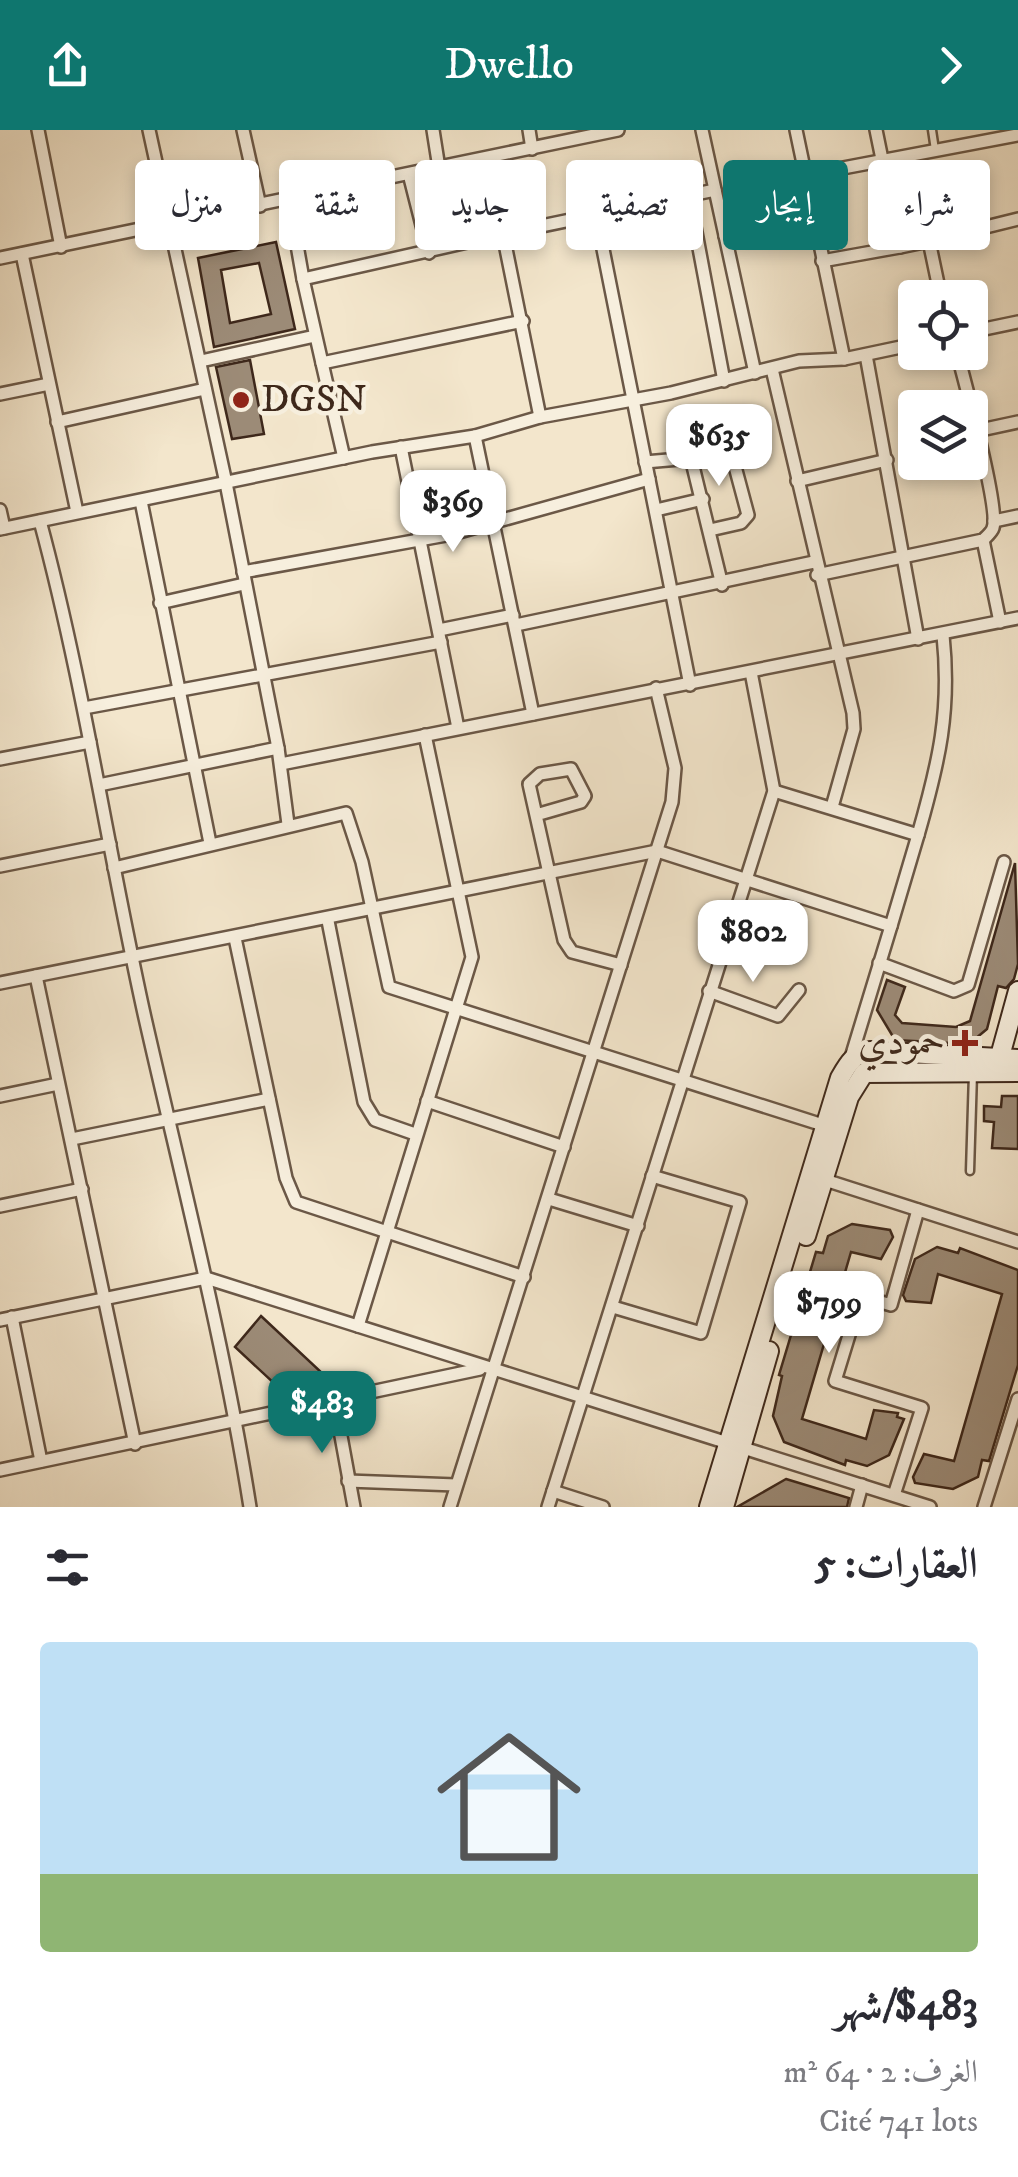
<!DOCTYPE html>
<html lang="ar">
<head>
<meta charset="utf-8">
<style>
	body { margin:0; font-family:"IM FELL DW Pica",Amiri,serif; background:#f7f7f7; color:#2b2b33; direction:rtl; height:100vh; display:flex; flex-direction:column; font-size:38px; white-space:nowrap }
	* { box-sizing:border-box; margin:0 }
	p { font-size:32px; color:#7c7c81 }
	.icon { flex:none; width:55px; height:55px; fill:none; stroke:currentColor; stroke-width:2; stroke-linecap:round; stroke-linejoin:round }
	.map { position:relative; height:1377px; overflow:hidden; direction:ltr }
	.drawer { display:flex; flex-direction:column; background:#fff; flex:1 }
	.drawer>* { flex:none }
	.hud { position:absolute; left:30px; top:30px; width:960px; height:90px; direction:rtl; display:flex; gap:20px }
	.fabs { position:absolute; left:898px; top:150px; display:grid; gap:20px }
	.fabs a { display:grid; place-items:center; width:90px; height:90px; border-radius:10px; background:#fff; box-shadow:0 5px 15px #0003; font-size:50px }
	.price { position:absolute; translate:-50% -85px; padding:0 22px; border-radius:20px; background:#fff; color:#222; font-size:32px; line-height:65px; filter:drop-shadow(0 2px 5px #0008) }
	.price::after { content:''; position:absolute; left:50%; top:60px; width:30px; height:22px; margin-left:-15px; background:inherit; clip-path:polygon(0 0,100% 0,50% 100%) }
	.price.on { background:#0f766e; color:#fff }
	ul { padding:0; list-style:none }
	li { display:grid; align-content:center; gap:20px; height:530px; padding:0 40px }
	li span { display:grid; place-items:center; height:310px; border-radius:10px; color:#555 }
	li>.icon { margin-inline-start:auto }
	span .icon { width:180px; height:180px; fill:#fffc; stroke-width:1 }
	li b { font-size:42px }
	h2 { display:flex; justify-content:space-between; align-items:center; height:120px; padding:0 40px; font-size:42px }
	.chip { padding:0 35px; border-radius:10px; background:#fff; box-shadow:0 5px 15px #0003; font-size:35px; line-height:90px }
	.chip.on { background:#0f766e; color:#fff }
	header { display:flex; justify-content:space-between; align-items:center; height:130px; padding:0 40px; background:#0f766e; color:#fff; font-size:45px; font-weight:600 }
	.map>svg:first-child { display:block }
	.building { fill:#9c8b77; stroke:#3e281b; stroke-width:2.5; fill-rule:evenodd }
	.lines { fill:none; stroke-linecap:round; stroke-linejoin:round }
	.lane-casing { stroke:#6b5847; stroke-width:11 }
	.street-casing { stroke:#6b5847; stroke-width:16 }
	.secondary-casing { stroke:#3e281b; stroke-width:22 }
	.lane { stroke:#f7efde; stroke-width:6 }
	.street { stroke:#f7efde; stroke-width:11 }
	.secondary { stroke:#f7efde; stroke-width:18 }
	.poi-dot { fill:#8f2418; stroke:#f7efde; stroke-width:4 }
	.labels { text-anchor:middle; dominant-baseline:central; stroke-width:9; stroke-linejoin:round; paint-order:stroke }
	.poi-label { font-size:38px; fill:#3e281b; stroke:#f7efde; text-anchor:start }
</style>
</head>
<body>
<header><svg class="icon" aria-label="forward" viewBox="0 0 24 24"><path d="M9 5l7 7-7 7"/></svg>Dwello<svg class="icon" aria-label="share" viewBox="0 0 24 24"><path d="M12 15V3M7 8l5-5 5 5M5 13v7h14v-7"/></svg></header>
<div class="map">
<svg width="1018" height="1377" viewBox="0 0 1018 1377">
	<rect width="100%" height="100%" fill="#f3e6cc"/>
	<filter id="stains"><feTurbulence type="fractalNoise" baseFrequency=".002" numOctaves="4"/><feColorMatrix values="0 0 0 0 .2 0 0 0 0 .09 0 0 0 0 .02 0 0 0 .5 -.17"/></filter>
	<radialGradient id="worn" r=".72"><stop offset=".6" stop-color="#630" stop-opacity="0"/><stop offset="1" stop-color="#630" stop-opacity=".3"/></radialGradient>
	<g class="building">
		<path d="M276,112L295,199L214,217L198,128ZM259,133L271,184L230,193L221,140Z"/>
		<path d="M250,230L264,304L232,309L216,237Z"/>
		<path d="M1015,733L1018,834L1014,849L1006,858L998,856L987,899L969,914L895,910L877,880L887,850L905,857L895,885L902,893L956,897L970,891Z"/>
		<path d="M1002,966H1018V1019L992,1018L994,992L984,991V976L1001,977Z"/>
		<path d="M852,1094L890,1100L893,1107L881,1129L851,1122L802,1289L866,1309L874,1280L898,1283L897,1287L904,1289L889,1325L867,1336L846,1330L845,1335L784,1312L773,1286L782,1246L779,1245L816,1122L823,1123L828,1106Z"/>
		<path d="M937,1117L958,1123L960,1118L1018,1140V1235L989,1331L982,1330L978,1347L953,1359L915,1353L913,1347L924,1324L954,1331L1002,1164L938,1144L931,1173L906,1171L903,1165L915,1129Z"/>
		<path d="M261,1186L322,1243L299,1268L291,1269L235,1217Z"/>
		<path d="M786,1349L849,1368L847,1377H737Z"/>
	</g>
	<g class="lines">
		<defs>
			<g id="lane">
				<path d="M932,0L935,20"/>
				<path d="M970,1041L973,943"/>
			</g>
			<g id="street">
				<path d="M38,0L61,117"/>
				<path d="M149,0L226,353L278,618L288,694"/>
				<path d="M243,0L260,76"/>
				<path d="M433,0L439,38"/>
				<path d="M529,0L532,19"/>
				<path d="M702,0L755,243"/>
				<path d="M796,0L844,229"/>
				<path d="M876,0L900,117L929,111L941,168"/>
				<path d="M409,44L429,123"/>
				<path d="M806,45L1017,5"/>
				<path d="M689,65L724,251"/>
				<path d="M289,70L303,149"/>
				<path d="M596,84L690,555"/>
				<path d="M503,104L303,149L322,233L523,191"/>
				<path d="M725,106L815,90"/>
				<path d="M929,111L1018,89"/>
				<path d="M22,124L77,382"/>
				<path d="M0,128L618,0"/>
				<path d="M822,131L900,117"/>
				<path d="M970,202L1018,192"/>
				<path d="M866,225L918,509"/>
				<path d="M201,231L315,206"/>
				<path d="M322,233L344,328"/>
				<path d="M772,239L853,583L854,599L832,677"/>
				<path d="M0,264L49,254"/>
				<path d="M540,287L503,104L715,60"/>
				<path d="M57,292L205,259"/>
				<path d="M976,301L1018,292"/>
				<path d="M475,306L533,584"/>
				<path d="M401,317L458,598"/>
				<path d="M691,328L723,320L733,329L748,385L741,393L710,400"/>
				<path d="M645,332L691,328L722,455"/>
				<path d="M797,351L887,330"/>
				<path d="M141,371L210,713"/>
				<path d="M0,380L4,398"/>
				<path d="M656,380L703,369"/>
				<path d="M40,391C84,554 108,722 145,888C182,1051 224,1212 250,1377"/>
				<path d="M994,391L1018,386"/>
				<path d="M0,399L372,322L475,306L540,287L671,263L799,231L844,229L915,214"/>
				<path d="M983,410L1000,492"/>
				<path d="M243,442L452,404L649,349"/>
				<path d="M817,445L983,410C986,407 992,402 993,398C1000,380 964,249 957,222"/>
				<path d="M160,473L244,454"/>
				<path d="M516,495L814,432"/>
				<path d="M439,500L513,485"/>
				<path d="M84,578L441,512"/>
				<path d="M0,629L90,612"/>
				<path d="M281,634L1018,488"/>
				<path d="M99,655L278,618"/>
				<path d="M774,661L918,705C939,632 951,581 943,505"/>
				<path d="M536,685L581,672L585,666L571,639L540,644L529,654L564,810L572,822L621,835"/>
				<path d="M0,736L110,714"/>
				<path d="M114,738L346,683L362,732L389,857L826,996"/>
				<path d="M328,791L364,972L375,990L415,1004"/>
				<path d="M891,796L918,705"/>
				<path d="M235,808L286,1048L296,1072L524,1147"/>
				<path d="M879,833L954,861L968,855L1004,732"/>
				<path d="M36,846L135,1314"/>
				<path d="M0,853L657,721L891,796L849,934"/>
				<path d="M709,861L778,886L799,860"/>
				<path d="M0,966L58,954"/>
				<path d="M427,971L564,1017"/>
				<path d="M72,1009L269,969"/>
				<path d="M825,1050L1018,1112"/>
				<path d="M549,1069L638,1096"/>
				<path d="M0,1076L82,1059"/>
				<path d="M613,1177L701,1203L740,1072L652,1046"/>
				<path d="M12,1187L41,1331"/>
				<path d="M0,1190L206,1148L930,1377"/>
				<path d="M358,1196L472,827L425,605"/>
				<path d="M334,1268L354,1377"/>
				<path d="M0,1340L480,1239"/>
				<path d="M348,1351L456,1355"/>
				<path d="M553,1361L603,1377"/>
				<path d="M894,1365L922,1278L835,1251L861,1166L891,1175L918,1080"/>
				<path d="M450,1377L672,672L675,638L656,558"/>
				<path d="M548,1377L774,661L751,542"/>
				<path d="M856,1377L862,1355"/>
				<path d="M984,1377L1018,1269"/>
			</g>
			<g id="secondary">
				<path d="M997,937L1018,861"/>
				<path d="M806,1106L849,967L864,943L1018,942"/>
				<path d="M709,1377L840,948C848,934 853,924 870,921L1018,929"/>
				<path d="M724,1377L769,1221"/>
			</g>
		</defs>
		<use href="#lane" class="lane-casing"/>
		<use href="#street" class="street-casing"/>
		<use href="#secondary" class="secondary-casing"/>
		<use href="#lane" class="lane"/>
		<use href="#street" class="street"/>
		<use href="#secondary" class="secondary"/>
	</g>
	<g class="poi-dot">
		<circle cx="241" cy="270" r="10"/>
		<path d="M960 898h10v10h10v10h-10v10h-10v-10h-10v-10h10z"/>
	</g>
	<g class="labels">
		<g class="poi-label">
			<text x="261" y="270">DGSN</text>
			<text x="945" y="913" text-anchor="end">حمودي</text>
		</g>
	</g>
	<rect width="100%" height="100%" filter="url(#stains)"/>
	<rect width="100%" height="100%" fill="url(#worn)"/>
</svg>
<div class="fabs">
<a><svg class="icon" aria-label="locate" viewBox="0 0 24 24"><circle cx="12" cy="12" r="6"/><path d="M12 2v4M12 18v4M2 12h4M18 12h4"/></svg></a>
<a><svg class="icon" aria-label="layers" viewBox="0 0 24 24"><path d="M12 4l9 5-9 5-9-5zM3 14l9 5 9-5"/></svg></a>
</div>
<b class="price" style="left:719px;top:359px">$635</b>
<b class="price" style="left:453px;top:425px">$369</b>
<b class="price" style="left:753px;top:855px">$802</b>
<b class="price" style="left:829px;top:1226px">$799</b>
<b class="price on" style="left:322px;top:1326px">$483</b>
<div class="hud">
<a class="chip">شراء</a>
<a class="chip on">إيجار</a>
<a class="chip">تصفية</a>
<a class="chip">جديد</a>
<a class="chip">شقة</a>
<a class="chip">منزل</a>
</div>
</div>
<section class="drawer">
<h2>العقارات: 5<svg class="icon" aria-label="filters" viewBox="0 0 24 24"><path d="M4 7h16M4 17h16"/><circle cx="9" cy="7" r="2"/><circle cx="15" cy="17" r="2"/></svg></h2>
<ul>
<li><span style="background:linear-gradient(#bfe0f5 75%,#8fb573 0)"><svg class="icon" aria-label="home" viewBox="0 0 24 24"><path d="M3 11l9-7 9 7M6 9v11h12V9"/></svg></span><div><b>$483/شهر</b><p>الغرف: 2 · 64 m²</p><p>Cité 741 lots</p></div></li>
</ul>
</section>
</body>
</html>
